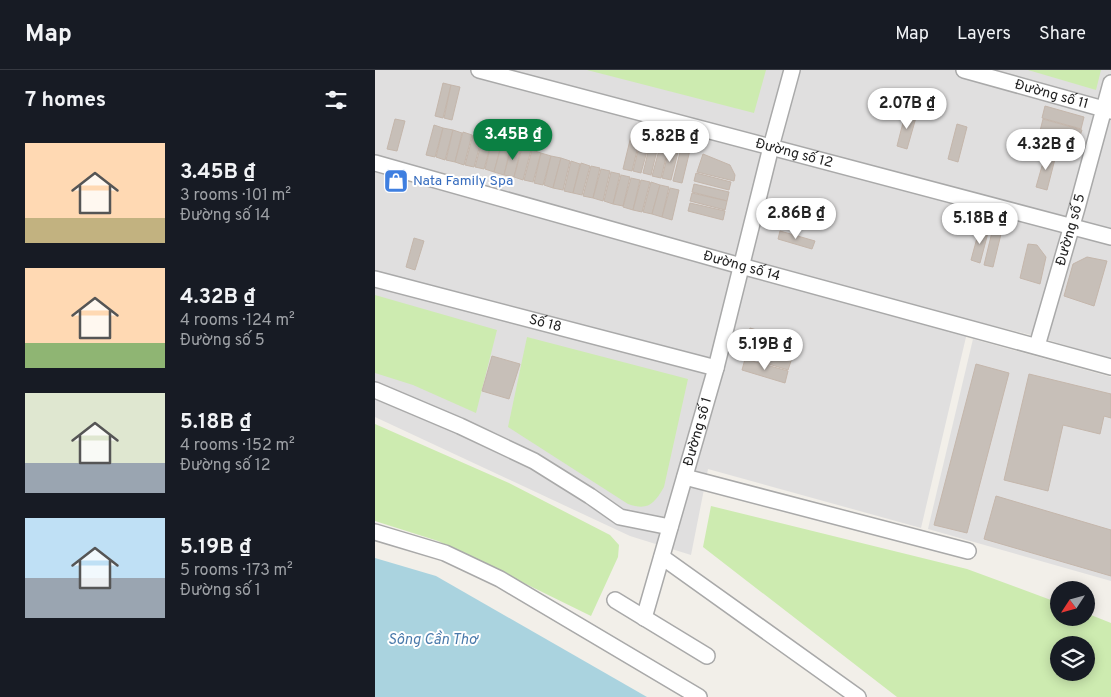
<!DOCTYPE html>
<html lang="en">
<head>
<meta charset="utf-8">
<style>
	body { margin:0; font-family:Overpass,sans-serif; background:#242831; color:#f1f3f6; height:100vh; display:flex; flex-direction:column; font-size:19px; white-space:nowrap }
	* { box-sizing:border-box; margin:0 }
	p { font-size:16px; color:#9ea1a6 }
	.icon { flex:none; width:28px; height:28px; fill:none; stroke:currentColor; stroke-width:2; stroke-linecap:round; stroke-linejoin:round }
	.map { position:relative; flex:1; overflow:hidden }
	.panel { display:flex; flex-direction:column; background:#171b24; width:375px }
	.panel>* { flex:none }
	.needle { width:32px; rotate:234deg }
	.controls { position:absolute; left:675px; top:511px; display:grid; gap:10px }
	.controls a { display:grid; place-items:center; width:45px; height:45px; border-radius:50%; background:#171b24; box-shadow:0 2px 12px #0003; font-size:25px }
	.price { position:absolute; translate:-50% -42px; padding:0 11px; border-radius:18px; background:#fff; color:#222; font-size:16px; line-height:32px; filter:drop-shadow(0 1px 2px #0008) }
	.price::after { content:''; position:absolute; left:50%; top:30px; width:15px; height:11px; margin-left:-8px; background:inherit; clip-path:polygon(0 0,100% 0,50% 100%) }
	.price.on { background:#0b8043; color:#fff }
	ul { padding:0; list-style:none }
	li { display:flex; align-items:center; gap:15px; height:125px; padding:0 25px }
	li span { display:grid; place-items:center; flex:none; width:140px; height:100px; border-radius:0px; color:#555 }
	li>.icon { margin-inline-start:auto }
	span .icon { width:60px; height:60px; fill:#fffc; stroke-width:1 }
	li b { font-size:21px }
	h2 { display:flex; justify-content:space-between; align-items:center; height:60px; padding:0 25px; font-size:21px }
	header { display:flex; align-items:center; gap:30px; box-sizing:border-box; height:70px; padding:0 25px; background:#171b24; border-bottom:1px solid #363941 }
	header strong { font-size:24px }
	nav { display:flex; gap:28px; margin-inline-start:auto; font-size:18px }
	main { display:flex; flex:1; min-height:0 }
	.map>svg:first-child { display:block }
	.residential { fill:#e0dfdf }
	.grass { fill:#cdebb0; fill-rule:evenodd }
	.water { fill:#aad3df }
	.building { fill:#c7bfb8; stroke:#c4b6ab }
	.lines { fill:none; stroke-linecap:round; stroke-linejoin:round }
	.minor-casing { stroke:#a9a9a9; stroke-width:18 }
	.minor { stroke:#fff; stroke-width:15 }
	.labels { text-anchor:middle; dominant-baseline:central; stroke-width:4; stroke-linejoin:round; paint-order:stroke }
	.street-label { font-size:14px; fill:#222; stroke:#fff }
	.shop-label { font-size:14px; fill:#366cbe; stroke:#fff; text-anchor:start }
	.water-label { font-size:15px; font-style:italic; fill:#4a7aab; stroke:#fff }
</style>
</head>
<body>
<header>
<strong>Map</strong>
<nav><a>Map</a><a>Layers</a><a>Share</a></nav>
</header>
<main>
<section class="panel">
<h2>7 homes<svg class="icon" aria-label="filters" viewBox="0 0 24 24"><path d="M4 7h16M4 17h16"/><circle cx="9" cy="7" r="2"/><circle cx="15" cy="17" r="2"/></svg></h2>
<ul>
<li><span style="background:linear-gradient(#ffd9b3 75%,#c2b280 0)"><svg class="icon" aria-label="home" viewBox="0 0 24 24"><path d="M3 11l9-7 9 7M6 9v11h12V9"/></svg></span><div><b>3.45B ₫</b><p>3 rooms · 101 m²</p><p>Đường số 14</p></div></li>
<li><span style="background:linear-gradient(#ffd9b3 75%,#8fb573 0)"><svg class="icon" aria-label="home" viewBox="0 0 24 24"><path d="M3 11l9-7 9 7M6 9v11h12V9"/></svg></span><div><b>4.32B ₫</b><p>4 rooms · 124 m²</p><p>Đường số 5</p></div></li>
<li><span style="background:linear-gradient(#dfe7d0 70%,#9aa5b1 0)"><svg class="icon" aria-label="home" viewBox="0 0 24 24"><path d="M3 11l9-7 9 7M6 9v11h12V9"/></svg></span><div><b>5.18B ₫</b><p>4 rooms · 152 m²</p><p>Đường số 12</p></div></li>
<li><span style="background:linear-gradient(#bfe0f5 60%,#9aa5b1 0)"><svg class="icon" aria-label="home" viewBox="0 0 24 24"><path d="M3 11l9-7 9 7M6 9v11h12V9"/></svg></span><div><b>5.19B ₫</b><p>5 rooms · 173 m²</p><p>Đường số 1</p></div></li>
</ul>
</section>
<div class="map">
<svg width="736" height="627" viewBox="0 0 736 627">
	<rect width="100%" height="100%" fill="#f2efe9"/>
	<g class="residential">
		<path d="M0,0H736V289L660,266L595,250L546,458L333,399L316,485L255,466L0,347Z"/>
		<path d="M598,269L736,307V511L553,459Z"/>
	</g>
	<g class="grass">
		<path d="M212,0H391L379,43Z"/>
		<path d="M653,0H726L721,20Z"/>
		<path d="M0,225L122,260L101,343L38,315L0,303Z"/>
		<path d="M152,267L313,309L289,417C279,434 273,441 253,434L133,357Z"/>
		<path d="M0,354L134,413L235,465L244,475L243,487L216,546L63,471L0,451Z"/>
		<path d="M336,436L592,499L684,533V548H711V543L736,553V627H522L328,477ZM684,575H711V602H684Z"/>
	</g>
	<path class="water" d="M0,488L61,506L272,627H0Z"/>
	<g class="building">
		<path d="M68,13L76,15L68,48L60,46Z"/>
		<path d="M76,15L85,17L77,50L69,48Z"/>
		<path d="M670,36L709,47L706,59L667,48Z"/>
		<path d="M531,41L542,44L532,79L522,76Z"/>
		<path d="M20,49L30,51L22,81L12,79Z"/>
		<path d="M668,49L707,60L703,71L665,61Z"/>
		<path d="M582,54L592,57L583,92L573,89Z"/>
		<path d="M59,55L68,58L60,87L51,85Z"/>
		<path d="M68,58L78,60L70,90L61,87Z"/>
		<path d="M78,60L87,63L80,92L71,90Z"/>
		<path d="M665,61L704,72L700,84L662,73Z"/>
		<path d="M88,62L97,65L89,95L80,92Z"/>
		<path d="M98,65L107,67L99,97L90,95Z"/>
		<path d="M256,66L265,68L257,101L248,99Z"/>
		<path d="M108,67L117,70L109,99L100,97Z"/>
		<path d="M266,68L275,70L266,103L258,101Z"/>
		<path d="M117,70L127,72L119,102L110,99Z"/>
		<path d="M276,70L284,72L276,105L268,103Z"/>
		<path d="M127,73L136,75L129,105L119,102Z"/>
		<path d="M286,73L294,75L286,108L277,106Z"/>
		<path d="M137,75L146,78L139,107L129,105Z"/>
		<path d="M295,75L304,78L296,110L287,108Z"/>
		<path d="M147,78L156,80L148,110L139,107Z"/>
		<path d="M306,78L315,80L307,113L298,111Z"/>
		<path d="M157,80L166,83L158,112L149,110Z"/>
		<path d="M671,82L681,85L672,120L661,117Z"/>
		<path d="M166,83L176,86L168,115L159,113Z"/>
		<path d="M328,84L355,95L360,105L359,111L322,102Z"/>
		<path d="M176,86L186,88L178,118L169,115Z"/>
		<path d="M186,88L195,91L188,120L178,118Z"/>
		<path d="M196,91L205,94L198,123L189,121Z"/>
		<path d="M206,93L215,96L207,125L198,123Z"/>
		<path d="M216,96L225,98L218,128L208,126Z"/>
		<path d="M226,99L235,101L228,131L218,128Z"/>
		<path d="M236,102L245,104L238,134L229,131Z"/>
		<path d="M321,103L356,112L354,120L319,111Z"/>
		<path d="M246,105L255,107L248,136L238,134Z"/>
		<path d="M256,108L265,110L258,140L248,137Z"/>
		<path d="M266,110L275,112L267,142L258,140Z"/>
		<path d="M276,112L285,115L277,144L268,142Z"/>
		<path d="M319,114L354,122L352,131L317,122Z"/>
		<path d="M285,115L294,117L287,147L277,144Z"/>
		<path d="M295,118L304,120L297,150L287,147Z"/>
		<path d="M317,123L352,131L350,140L315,131Z"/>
		<path d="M417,130L451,141L449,149L414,139Z"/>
		<path d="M315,133L350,141L348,150L313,141Z"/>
		<path d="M605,157L614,159L605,193L596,190Z"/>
		<path d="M405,161L440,171L437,179L403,169Z"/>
		<path d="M617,162L626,164L618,197L609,195Z"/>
		<path d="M39,168L49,171L40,200L31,197Z"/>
		<path d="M653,174L662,175L671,187L665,214L645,208Z"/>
		<path d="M712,187L732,191L719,236L689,226L698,194Z"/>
		<path d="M375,258L422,272L418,285L371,271Z"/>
		<path d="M374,276L417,288L413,300L371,287Z"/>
		<path d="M117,286L145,294L134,329L107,321Z"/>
		<path d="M370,289L413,301L410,313L367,300Z"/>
		<path d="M601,294L634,303L592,463L559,455Z"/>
		<path d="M654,304L736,324V348L729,346L725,364L688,355L673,421L629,410Z"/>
		<path d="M621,426L736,460V506L609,469Z"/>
	</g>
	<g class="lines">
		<defs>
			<g id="minor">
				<path id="s1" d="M104,0L736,167"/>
				<path id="s2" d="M589,0L736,41"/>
				<path id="s3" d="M0,93L366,196L736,297"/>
				<path id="s4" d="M0,209L341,298"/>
				<path id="s5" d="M662,276L702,138L736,13"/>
				<path d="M0,320L85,356L159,391L215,426L245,447L295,457"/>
				<path d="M310,407L593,481"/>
				<path d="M0,462L70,483L125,509L324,627"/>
				<path d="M287,487L483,627"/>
				<path d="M240,530L332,586"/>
				<path id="s6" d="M269,548L341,298L396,77L417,0"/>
			</g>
		</defs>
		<use href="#minor" class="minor-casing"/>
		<use href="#minor" class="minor"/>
	</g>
	<defs>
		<symbol id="shop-square" viewBox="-11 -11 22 22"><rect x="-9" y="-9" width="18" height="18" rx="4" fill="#3f7fe0" stroke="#fff"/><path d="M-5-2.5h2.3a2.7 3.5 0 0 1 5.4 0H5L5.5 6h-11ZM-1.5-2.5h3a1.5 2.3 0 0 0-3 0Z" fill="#fff"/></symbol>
	</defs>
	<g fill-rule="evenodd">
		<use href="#shop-square" x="7" y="97" width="28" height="28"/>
	</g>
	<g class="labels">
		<g class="street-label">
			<text stroke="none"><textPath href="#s2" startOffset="91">Đường số 11</textPath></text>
			<text stroke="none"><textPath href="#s1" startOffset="326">Đường số 12</textPath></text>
			<text stroke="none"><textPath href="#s5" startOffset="121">Đường số 5</textPath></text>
			<text stroke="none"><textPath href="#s3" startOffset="381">Đường số 14</textPath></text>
			<text stroke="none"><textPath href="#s4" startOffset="176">Số 18</textPath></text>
			<text stroke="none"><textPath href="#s6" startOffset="194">Đường số 1</textPath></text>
		</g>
		<g class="shop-label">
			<text x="38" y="111">Nata Family Spa</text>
		</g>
		<g class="water-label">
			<text x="58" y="570">Sông Cần Thơ</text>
		</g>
	</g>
</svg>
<div class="controls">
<a><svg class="needle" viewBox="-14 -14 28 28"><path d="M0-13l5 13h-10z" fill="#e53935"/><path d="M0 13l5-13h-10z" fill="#9ea1a6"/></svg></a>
<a><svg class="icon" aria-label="layers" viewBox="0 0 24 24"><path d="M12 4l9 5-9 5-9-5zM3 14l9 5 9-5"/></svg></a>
</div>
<b class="price" style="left:532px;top:60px">2.07B ₫</b>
<b class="price on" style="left:138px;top:91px">3.45B ₫</b>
<b class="price" style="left:295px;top:93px">5.82B ₫</b>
<b class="price" style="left:671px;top:101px">4.32B ₫</b>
<b class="price" style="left:421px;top:170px">2.86B ₫</b>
<b class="price" style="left:605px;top:175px">5.18B ₫</b>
<b class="price" style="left:390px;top:301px">5.19B ₫</b>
</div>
</main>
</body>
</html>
